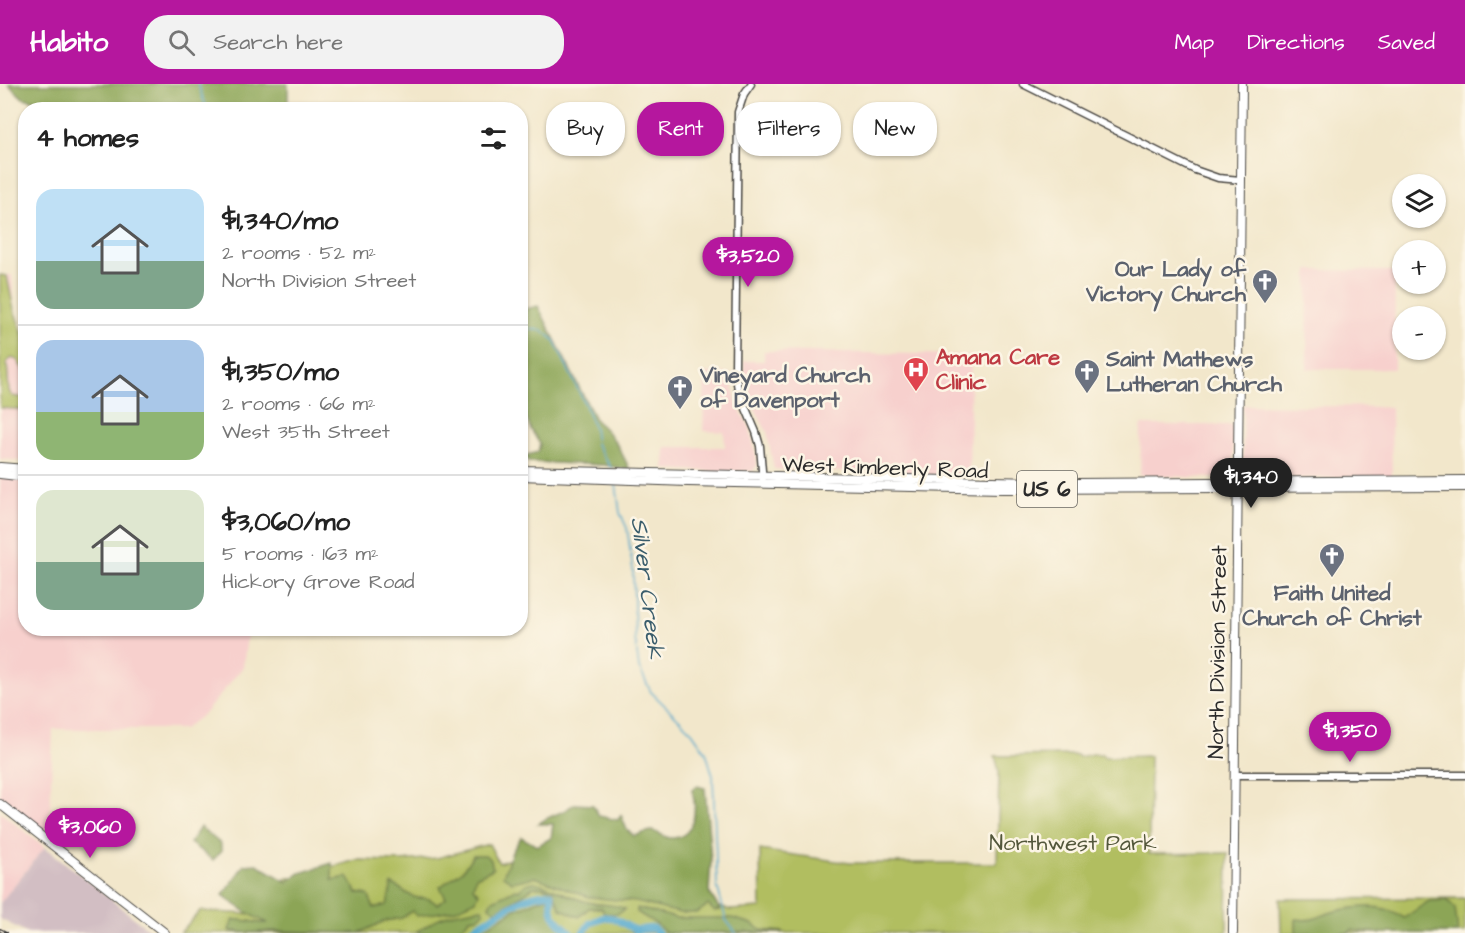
<!DOCTYPE html>
<html lang="en">
<head>
<meta charset="utf-8">
<style>
	body { margin:0; font-family:"Architects Daughter",sans-serif; background:#f2f2f2; color:#222; height:100vh; display:flex; flex-direction:column; font-size:22px; white-space:nowrap }
	* { box-sizing:border-box; margin:0 }
	p { font-size:20px; color:#767676 }
	.icon { flex:none; width:33px; height:33px; fill:none; stroke:currentColor; stroke-width:2; stroke-linecap:round; stroke-linejoin:round }
	.map { position:relative; flex:1; overflow:hidden }
	.sheet { position:absolute; left:18px; top:18px; width:510px; height:534px; display:flex; flex-direction:column; background:#fff; border-radius:24px; box-shadow:0 2px 4px #0004 }
	.sheet>* { flex:none }
	.top-card { position:absolute; left:546px; top:18px; width:570px; height:54px; display:flex; gap:12px }
	.controls { position:absolute; left:1392px; top:90px; display:grid; gap:12px }
	.controls a { display:grid; place-items:center; width:54px; height:54px; border-radius:50%; background:#fff; box-shadow:0 2px 4px #0004; font-size:30px }
	.price { position:absolute; translate:-50% -51px; padding:0 14px; border-radius:21px; background:#b5179e; color:#fff; font-size:20px; line-height:39px; filter:drop-shadow(0 2px 3px #0008) }
	.price::after { content:''; position:absolute; left:50%; top:36px; width:18px; height:14px; margin-left:-9px; background:inherit; clip-path:polygon(0 0,100% 0,50% 100%) }
	.price.on { background:#222; color:#fff }
	ul { padding:0; list-style:none }
	li { display:flex; align-items:center; gap:18px; height:150px; padding:0 18px }
	li+li { border-top:2px solid #e0e0e0 }
	li span { display:grid; place-items:center; flex:none; width:168px; height:120px; border-radius:18px; color:#555 }
	li>.icon { margin-inline-start:auto }
	span .icon { width:72px; height:72px; fill:#fffc; stroke-width:1 }
	li b { font-size:26px }
	h2 { display:flex; justify-content:space-between; align-items:center; height:72px; padding:0 18px; font-size:26px }
	.pill { padding:0 21px; border-radius:24px; background:#fff; box-shadow:0 2px 4px #0004; font-size:21px; line-height:54px }
	.pill.on { background:#b5179e; color:#fff }
	header { display:flex; align-items:center; gap:36px; box-sizing:border-box; height:84px; padding:0 30px; background:#b5179e; color:#fff }
	header strong { font-size:28px }
	nav { display:flex; gap:33px; margin-inline-start:auto; font-size:21px }
	.search { width:420px; height:54px; background:#f2f2f2; display:flex; align-items:center; gap:15px; box-sizing:border-box; padding:0 21px; border-radius:24px; color:#767676; font-size:22px }
	.map>svg:first-child { display:block }
	.built { fill:#f7d0cd }
	.industrial { fill:#d2bec3 }
	.green { fill:#b1be60; stroke:#6e7446; stroke-width:1.5 }
	.forest { fill:#8ca556; stroke:#5c6840; stroke-width:1.5 }
	.lines { fill:none; stroke-linecap:round; stroke-linejoin:round }
	.stream { stroke:#51a7cd; stroke-width:1.5 }
	.river { stroke:#51a7cd; stroke-width:7 }
	.minor-casing { stroke:#494743; stroke-width:9 }
	.major-casing { stroke:#494743; stroke-width:10 }
	.minor { stroke:#fff; stroke-width:6 }
	.major { stroke:#fff; stroke-width:8 }
	.rail-casing { stroke:#2b2b2b; stroke-width:4 }
	.rail { stroke:#fcf5e5; stroke-width:1.5; stroke-dasharray:4.5; stroke-linecap:butt }
	.labels { text-anchor:middle; dominant-baseline:central; stroke-width:5; stroke-linejoin:round; paint-order:stroke }
	.shield { fill:#fcf5e5; stroke:#6a6863; stroke-width:1.5 }
	.shield-label { font-size:21px; font-weight:bold; fill:#2b2b2b }
	.worship-label { font-size:22px; font-weight:bold; fill:#5b616d; stroke:#fcf5e5; text-anchor:start }
	.health-label { font-size:22px; font-weight:bold; fill:#be3a42; stroke:#fcf5e5; text-anchor:start }
	.street-label { font-size:22px; fill:#2b2b2b; stroke:#fcf5e5 }
	.park-label { font-size:22px; fill:#53573b; stroke:#fcf5e5 }
	.water-label { font-size:24px; font-style:italic; fill:#3a5d6c; stroke:#fcf5e5 }
</style>
</head>
<body>
<header>
<strong>Habito</strong>
<div class="search"><svg class="icon" aria-label="search" viewBox="0 0 24 24"><circle cx="10" cy="10" r="6"/><path d="M15 15l6 6"/></svg>Search here</div>
<nav><a>Map</a><a>Directions</a><a>Saved</a></nav>
</header>
<div class="map">
<svg width="1465" height="849" viewBox="0 0 1465 849">
	<rect width="100%" height="100%" fill="#fcf5e5"/>
	<filter id="ink" filterUnits="userSpaceOnUse"><feTurbulence type="fractalNoise" baseFrequency=".0167" numOctaves="2"/><feDisplacementMap in="SourceGraphic" scale="12" xChannelSelector="R" yChannelSelector="G"/><feConvolveMatrix kernelMatrix="1 2 1 2 8 2 1 2 1" color-interpolation-filters="sRGB"/></filter>
	<filter id="wash" filterUnits="userSpaceOnUse"><feTurbulence type="fractalNoise" baseFrequency=".008" numOctaves="4" result="noise"/><feDisplacementMap in="SourceGraphic" scale="24" xChannelSelector="R" yChannelSelector="G"/><feGaussianBlur stdDeviation="1.35" result="paint"/><feColorMatrix in="noise" values="0 0 0 0 0 0 0 0 0 0 0 0 0 0 0 0 0 1.4 0 .05"/><feComposite in="paint" operator="in"/></filter>
	<g filter="url(#wash)">
		<rect width="100%" height="100%" fill="#f2e7cb"/>
		<g class="built">
			<path d="M1308,186L1395,187L1394,285H1307Z"/>
			<path d="M0,191H12L14,224L25,253V377L0,375Z"/>
			<path d="M764,267L971,271L969,393L774,385L767,348L750,316L744,296V277H764Z"/>
			<path d="M705,289H730L737,321L750,344L756,373L757,381L753,387L724,388L664,385L665,363H725L724,348L703,347Z"/>
			<path d="M1243,321L1391,323L1392,393L1243,395Z"/>
			<path d="M1141,341H1233V395L1140,391Z"/>
			<path d="M0,392L25,396L26,544L248,545L243,583L205,629L184,645H53L49,753L0,714Z"/>
			<path d="M0,728L45,763L0,819Z"/>
		</g>
		<path class="industrial" d="M45,763L153,849H28L0,835V819Z"/>
		<g class="green">
			<path d="M0,191L7,192L14,226L25,255V288L17,276L12,274L7,278L9,307L12,312L25,314V326L0,324Z"/>
			<path d="M1093,670H1102L1105,673L1150,672L1149,770L1228,769L1227,849H180L200,827L282,832L285,795L357,776L400,777L437,774L489,760L499,779L523,770L730,826L761,824L760,766L850,779H997L999,687L995,672L1077,671L1079,673Z"/>
			<path d="M1465,814V849H1281L1280,815Z"/>
		</g>
		<g class="forest">
			<path d="M8,0H288V25H45L41,18L23,14Z"/>
			<path d="M538,222L596,337C613,350 621,367 630,386L604,381L529,378L524,372L538,368L540,360L531,346L523,325H521L520,226Z"/>
			<path d="M697,702L705,704L711,776L709,808L720,826L714,827L708,821L697,829H680L636,818L589,813L535,793L512,798L503,792L512,768L521,753L537,762L551,754L553,740H538C549,731 563,730 574,720L593,721L599,732L618,736L621,731L627,746L634,752C639,751 647,747 652,747C658,748 664,753 670,754C696,755 697,724 692,706Z"/>
			<path d="M200,743L221,760V768L213,776L190,759Z"/>
			<path d="M473,771H485L491,776L493,785L476,793L473,803L479,809L476,816L454,826L417,832L412,827L402,834L385,837L359,849L271,847C259,849 240,849 229,846L233,836C245,834 254,840 268,839C251,832 237,823 223,811L244,781L257,780L287,798L300,789L332,779V796L348,793L357,809L368,811L374,824L387,821L392,800C400,804 407,810 414,813C425,817 424,810 437,820L446,814L440,803L463,786Z"/>
			<path d="M534,798C553,802 569,814 588,818C601,822 613,819 625,825L617,830H604L602,824H589L579,833L561,825L553,807L542,803H533L523,811L496,827L489,822L491,817L516,805L520,806L526,800Z"/>
			<path d="M546,813L550,816C548,833 558,839 569,849H476L519,823H523Z"/>
			<path d="M1447,816L1455,824L1458,849H1379L1351,846L1349,849H1296V835C1317,838 1318,831 1336,827C1359,822 1385,819 1404,834L1429,817Z"/>
			<path d="M482,824L484,828L479,833L470,834C462,849 437,849 419,849L417,847C424,844 428,841 434,837C444,830 469,826 482,824Z"/>
			<path d="M637,824L676,834H732L752,840L761,846L784,848L666,849L656,840L637,828Z"/>
		</g>
		<g class="lines">
			<g class="stream">
				<path d="M198,0L207,26"/>
				<path d="M520,245L542,246L554,256L585,320L594,344L596,360L611,384"/>
				<path d="M616,400L620,429L627,444L633,486L635,554L639,584L651,608L692,648L706,668L713,692L717,801L726,836L736,849"/>
			</g>
			<g class="river">
				<path d="M465,849C487,838 527,806 551,810C553,816 551,819 552,825C554,836 564,842 571,849"/>
				<path d="M583,849L590,839L604,833L613,834L635,846L653,844L658,849"/>
			</g>
		</g>
	</g>
	<g filter="url(#ink)">
		<g class="lines">
			<defs>
				<g id="minor">
					<path d="M751,0L744,10L738,28L735,285L738,306L756,348L760,362L763,399"/>
					<path d="M1023,0L1195,86L1218,94L1241,96"/>
					<path d="M1235,691H1465"/>
				</g>
				<g id="major">
					<path d="M0,383L26,385"/>
					<path d="M520,386L1077,399L1465,396"/>
					<path d="M0,390L26,393"/>
					<path d="M520,392L688,398L1002,405L1465,403"/>
					<path d="M0,720L165,849"/>
					<path d="M1233,849L1242,0"/>
				</g>
			</defs>
			<use href="#minor" class="minor-casing"/>
			<use href="#major" class="major-casing"/>
			<use href="#minor" class="minor"/>
			<use href="#major" class="major"/>
			<defs>
				<path id="rail" d="M0,846L6,849"/>
			</defs>
			<use href="#rail" class="rail-casing"/>
			<use href="#rail" class="rail"/>
		</g>
	</g>
	<defs>
		<symbol id="church-pin" viewBox="-11 -11 22 30"><path d="M0 17L-7.5 6A9.5 9.5 0 1 1 7.5 6Z" fill="#6b7280" stroke="#fcf5e5"/><path d="M-1.2-6h2.4v3.5h3.3v2.4h-3.3V6h-2.4V-.1h-3.3v-2.4h3.3Z" fill="#fff"/></symbol>
		<symbol id="hospital-pin" viewBox="-11 -11 22 30"><path d="M0 17L-7.5 6A9.5 9.5 0 1 1 7.5 6Z" fill="#e0444e" stroke="#fcf5e5"/><path d="M-5-5h3v3.5h4V-5h3V5h-3V1.5h-4V5h-3Z" fill="#fff"/></symbol>
	</defs>
	<g fill-rule="evenodd">
		<use href="#church-pin" x="1250" y="183" width="30" height="40"/>
		<use href="#hospital-pin" x="901" y="271" width="30" height="40"/>
		<use href="#church-pin" x="1072" y="273" width="30" height="40"/>
		<use href="#church-pin" x="665" y="289" width="30" height="40"/>
		<use href="#church-pin" x="1317" y="457" width="30" height="40"/>
	</g>
	<g class="labels">
		<rect class="shield" x="1017" y="387" width="60" height="36" rx="4.5"/>
		<g class="shield-label">
			<text x="1047" y="405">US 6</text>
		</g>
		<g class="worship-label">
			<text x="1246" y="185" text-anchor="end">Our Lady of<tspan x="1246" dy="25">Victory Church</tspan></text>
			<text x="1106" y="275">Saint Mathews<tspan x="1106" dy="25">Lutheran Church</tspan></text>
			<text x="700" y="291">Vineyard Church<tspan x="700" dy="25">of Davenport</tspan></text>
			<text x="1332" y="509" text-anchor="middle">Faith United<tspan x="1332" dy="25">Church of Christ</tspan></text>
		</g>
		<g class="health-label">
			<text x="936" y="273">Amana Care<tspan x="936" dy="25">Clinic</tspan></text>
		</g>
		<g class="street-label">
			<text transform="translate(885 384) rotate(2)">West Kimberly Road</text>
			<text transform="translate(1218 568) rotate(-89)">North Division Street</text>
		</g>
		<g class="park-label">
			<text x="1073" y="759">Northwest Park</text>
		</g>
		<g class="water-label">
			<text transform="translate(647 504) rotate(83)">Silver Creek</text>
		</g>
	</g>
</svg>
<div class="controls">
<a><svg class="icon" aria-label="layers" viewBox="0 0 24 24"><path d="M12 4l9 5-9 5-9-5zM3 14l9 5 9-5"/></svg></a>
<a>+</a>
<a>−</a>
</div>
<b class="price" style="left:748px;top:204px">$3,520</b>
<b class="price on" style="left:1251px;top:425px">$1,340</b>
<b class="price" style="left:1350px;top:679px">$1,350</b>
<b class="price" style="left:90px;top:775px">$3,060</b>
<div class="top-card">
<a class="pill">Buy</a>
<a class="pill on">Rent</a>
<a class="pill">Filters</a>
<a class="pill">New</a>
</div>
<section class="sheet">
<h2>4 homes<svg class="icon" aria-label="filters" viewBox="0 0 24 24"><path d="M4 7h16M4 17h16"/><circle cx="9" cy="7" r="2"/><circle cx="15" cy="17" r="2"/></svg></h2>
<ul>
<li><span style="background:linear-gradient(#bfe0f5 60%,#7fa58c 0)"><svg class="icon" aria-label="home" viewBox="0 0 24 24"><path d="M3 11l9-7 9 7M6 9v11h12V9"/></svg></span><div><b>$1,340/mo</b><p>2 rooms · 52 m²</p><p>North Division Street</p></div></li>
<li><span style="background:linear-gradient(#a9c7e8 60%,#8fb573 0)"><svg class="icon" aria-label="home" viewBox="0 0 24 24"><path d="M3 11l9-7 9 7M6 9v11h12V9"/></svg></span><div><b>$1,350/mo</b><p>2 rooms · 66 m²</p><p>West 35th Street</p></div></li>
<li><span style="background:linear-gradient(#dfe7d0 60%,#7fa58c 0)"><svg class="icon" aria-label="home" viewBox="0 0 24 24"><path d="M3 11l9-7 9 7M6 9v11h12V9"/></svg></span><div><b>$3,060/mo</b><p>5 rooms · 163 m²</p><p>Hickory Grove Road</p></div></li>
</ul>
</section>
</div>
</body>
</html>
